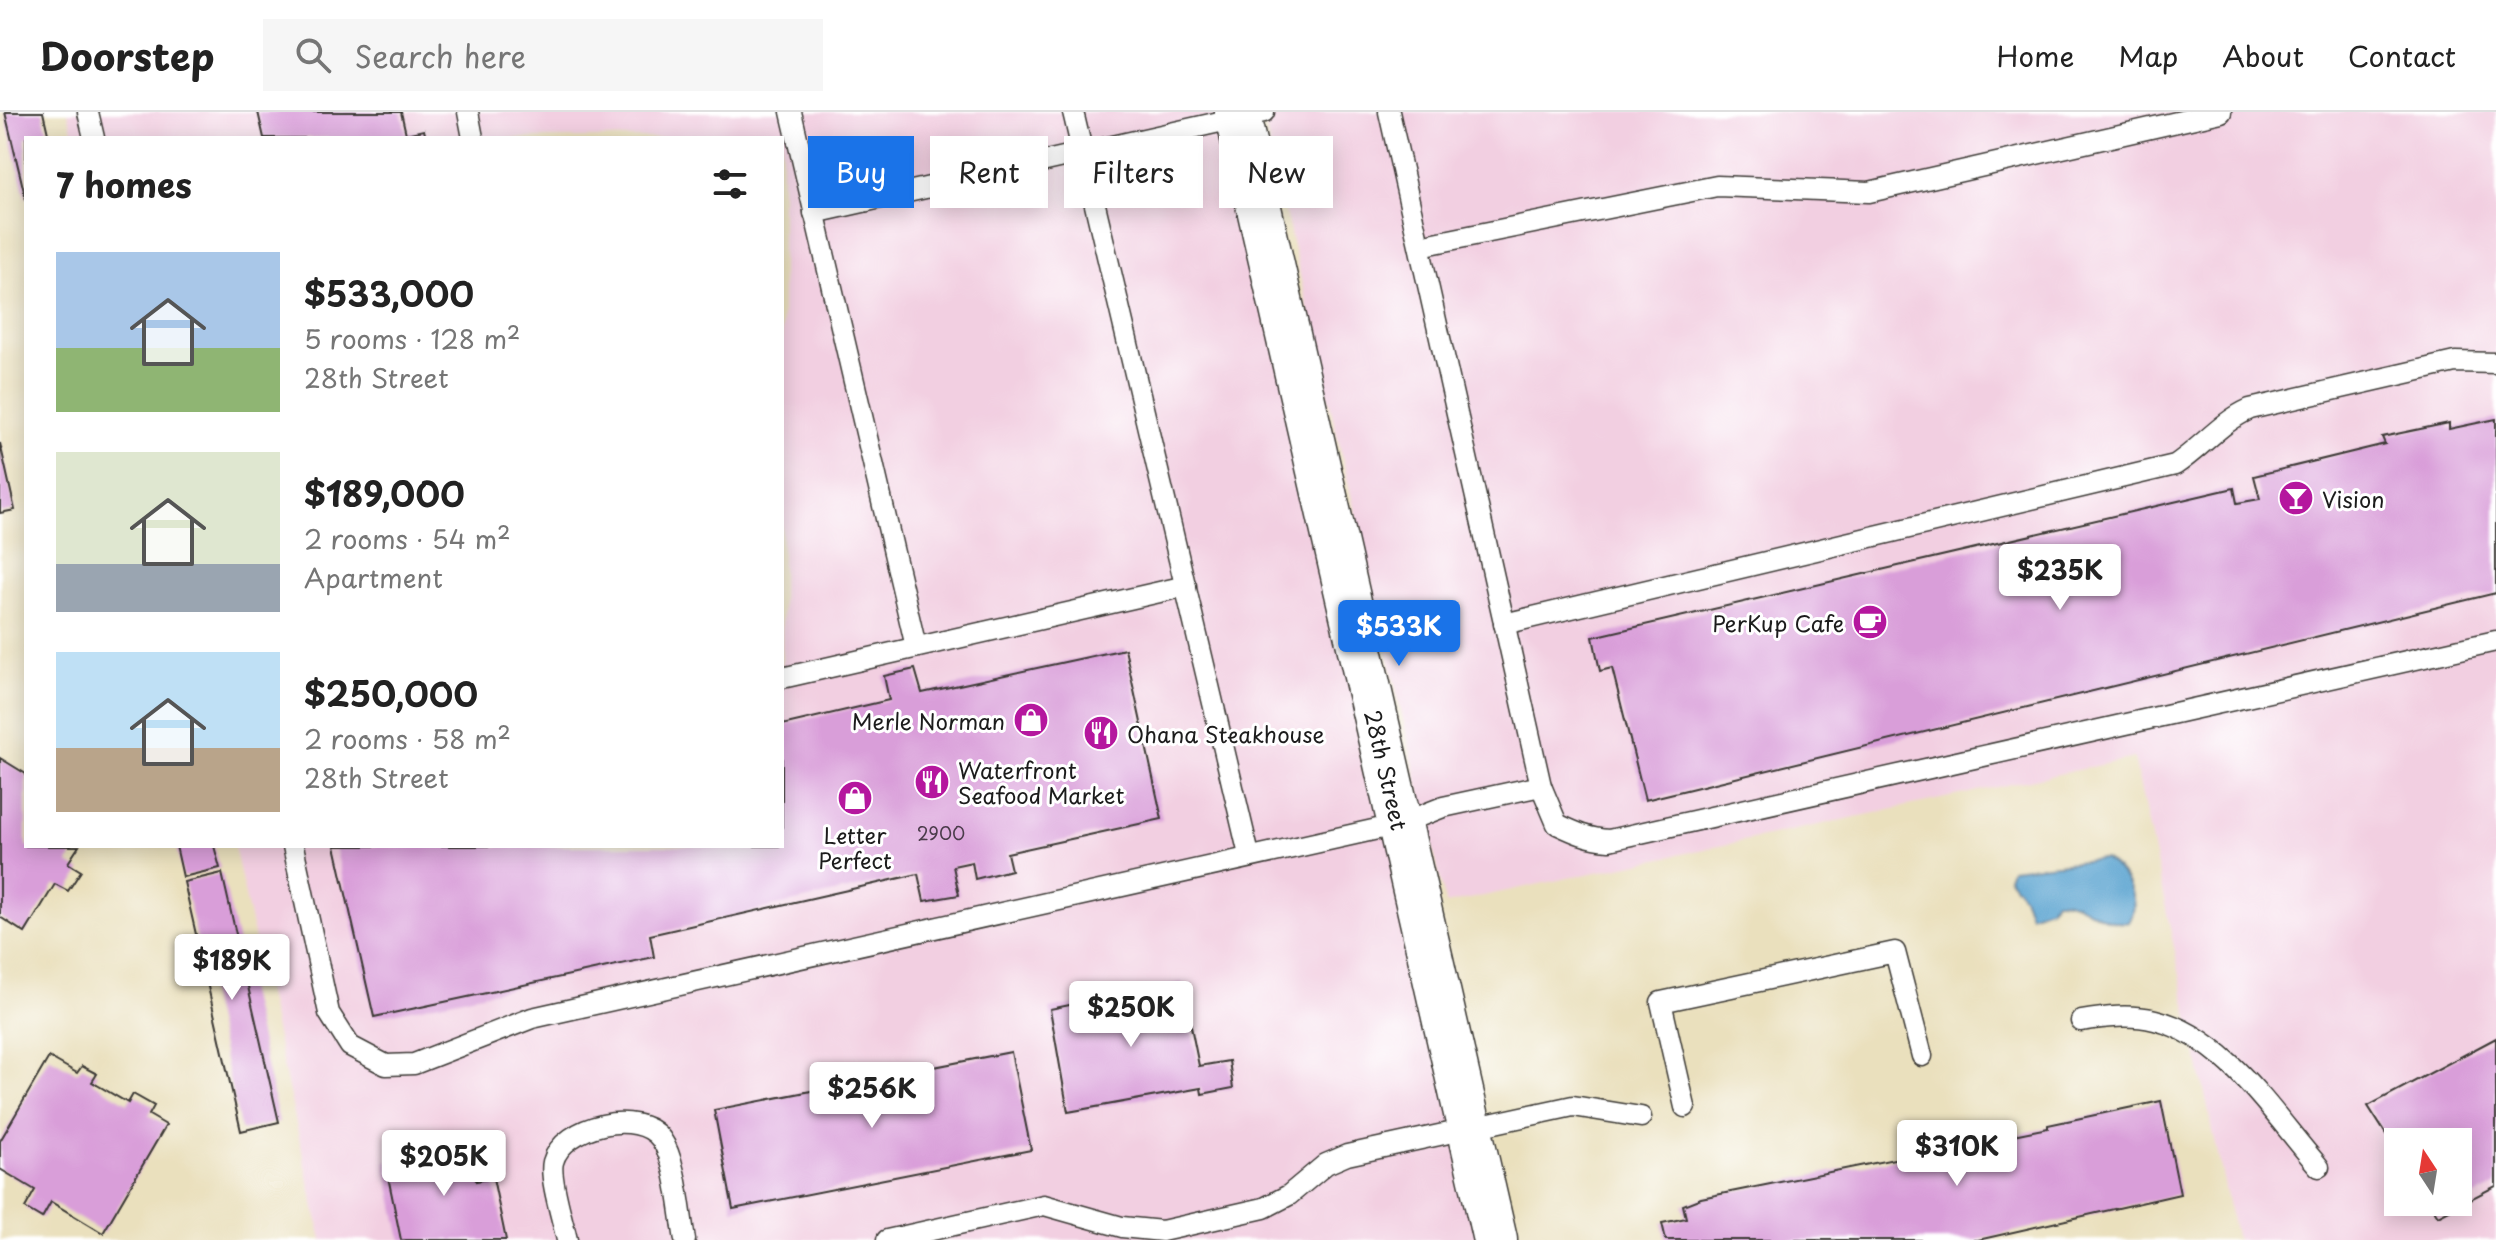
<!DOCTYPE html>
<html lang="en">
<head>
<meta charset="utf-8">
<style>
	body { margin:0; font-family:"Playpen Sans",sans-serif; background:#f6f6f6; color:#222; height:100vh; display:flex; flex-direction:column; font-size:30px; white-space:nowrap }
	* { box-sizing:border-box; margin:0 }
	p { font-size:26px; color:#767676 }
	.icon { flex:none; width:44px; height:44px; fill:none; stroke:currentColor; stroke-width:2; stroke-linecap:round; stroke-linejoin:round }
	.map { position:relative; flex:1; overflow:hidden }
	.side { position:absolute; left:24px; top:24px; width:760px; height:712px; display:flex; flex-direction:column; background:#fff; border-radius:0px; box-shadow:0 4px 20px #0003 }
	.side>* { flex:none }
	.hud { position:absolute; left:808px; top:24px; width:760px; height:72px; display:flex; gap:16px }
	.needle { width:52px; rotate:348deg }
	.tools { position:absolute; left:2384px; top:1016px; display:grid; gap:16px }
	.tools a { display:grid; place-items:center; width:88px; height:88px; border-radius:0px; background:#fff; box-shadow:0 4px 20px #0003; font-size:40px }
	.price { position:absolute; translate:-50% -68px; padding:0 18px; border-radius:8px; background:#fff; color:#222; font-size:26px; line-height:52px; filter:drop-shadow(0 2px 4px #0008) }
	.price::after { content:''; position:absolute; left:50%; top:48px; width:24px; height:18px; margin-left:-12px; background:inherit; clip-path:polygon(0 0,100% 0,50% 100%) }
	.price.on { background:#1a73e8; color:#fff }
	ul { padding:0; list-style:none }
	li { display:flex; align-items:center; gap:24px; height:200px; padding:0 32px }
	li span { display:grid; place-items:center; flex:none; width:224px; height:160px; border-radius:0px; color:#555 }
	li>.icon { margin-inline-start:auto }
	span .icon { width:96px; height:96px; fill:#fffc; stroke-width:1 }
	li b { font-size:34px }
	h2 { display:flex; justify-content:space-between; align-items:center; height:96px; padding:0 32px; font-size:34px }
	.tag { padding:0 28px; border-radius:0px; background:#fff; box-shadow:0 4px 20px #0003; font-size:28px; line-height:72px }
	.tag.on { background:#1a73e8; color:#fff }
	header { display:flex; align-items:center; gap:48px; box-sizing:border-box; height:112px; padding:0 40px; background:#fff; border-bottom:2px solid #e0e0e0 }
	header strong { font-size:38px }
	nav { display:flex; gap:44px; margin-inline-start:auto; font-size:28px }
	.search { width:560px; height:72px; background:#f6f6f6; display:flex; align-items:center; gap:20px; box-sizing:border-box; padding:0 28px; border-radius:0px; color:#767676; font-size:30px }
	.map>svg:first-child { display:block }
	.built { fill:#f2cfe1; fill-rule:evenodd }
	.water { fill:#57a1cf; stroke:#3a5e76; stroke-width:2 }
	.building { fill:#d99ed9 }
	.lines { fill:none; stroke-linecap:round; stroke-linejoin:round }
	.service-casing { stroke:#3b3934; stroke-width:23 }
	.tertiary-casing { stroke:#3b3934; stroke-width:47 }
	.service { stroke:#fff; stroke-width:20 }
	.tertiary { stroke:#fff; stroke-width:44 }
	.labels { text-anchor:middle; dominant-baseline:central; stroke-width:6; stroke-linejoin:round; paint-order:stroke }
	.number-label { font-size:18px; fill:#4b3c4b }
	.poi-label { font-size:22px; fill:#1c1c1c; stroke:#fff; text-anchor:start }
	.street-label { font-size:22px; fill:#1c1c1c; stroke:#fff }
</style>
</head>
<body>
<header>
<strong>Doorstep</strong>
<div class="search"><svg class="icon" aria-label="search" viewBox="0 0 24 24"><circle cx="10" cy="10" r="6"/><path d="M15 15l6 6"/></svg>Search here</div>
<nav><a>Home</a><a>Map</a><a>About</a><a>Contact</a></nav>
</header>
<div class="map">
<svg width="2496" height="1128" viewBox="0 0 2496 1128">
	<rect width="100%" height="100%" fill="#fff"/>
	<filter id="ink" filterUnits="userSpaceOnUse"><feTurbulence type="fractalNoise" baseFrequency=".0125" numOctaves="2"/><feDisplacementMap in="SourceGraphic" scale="16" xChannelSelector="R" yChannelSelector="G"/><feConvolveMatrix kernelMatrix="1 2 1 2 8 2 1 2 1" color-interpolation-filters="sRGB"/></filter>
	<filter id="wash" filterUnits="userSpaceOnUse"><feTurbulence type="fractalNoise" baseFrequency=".006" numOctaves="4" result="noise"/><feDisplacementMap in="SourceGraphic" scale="32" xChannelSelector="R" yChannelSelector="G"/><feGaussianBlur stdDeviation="1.8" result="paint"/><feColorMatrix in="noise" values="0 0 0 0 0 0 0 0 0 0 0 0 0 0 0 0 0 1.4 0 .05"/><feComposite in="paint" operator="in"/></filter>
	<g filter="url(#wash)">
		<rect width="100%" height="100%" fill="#eae0bd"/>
		<g class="built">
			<path d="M68,0H1237L1492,1128H322L234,734H782V26H74Z"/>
			<path d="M1262,0H2496V1128H2236L2134,646L1446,792ZM2398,1030H2458V1090H2398Z"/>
		</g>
		<path class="water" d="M2103,747C2124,757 2142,789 2129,810C2101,815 2082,786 2056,788L2049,796L2030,803L2023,784L2008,765L2011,757Z"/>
		<g id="blocks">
			<g class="building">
				<path d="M5,0H43L49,26H26V88Z"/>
				<path d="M258,0H401L406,22L424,18L426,26H264Z"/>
				<path d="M2496,307V481L1645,688L1612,556L1600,559L1593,525L2234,376L2237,391L2260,387L2254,364L2385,332L2382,325L2449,311V317Z"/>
				<path d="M0,331L15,398L0,401Z"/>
				<path d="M1125,537L1162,707L1007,741L1011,758L975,767L972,750L953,754L959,783L924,789L918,762L650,823L654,845L374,905L335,734H782V613L889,588L884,564L915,557L922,581Z"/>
				<path d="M0,646L26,662V734H79L68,751L81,759L68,779L55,772L25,821L0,805Z"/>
				<path d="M176,734H214L220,756L183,765Z"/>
				<path d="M222,761L279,1010L241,1019L184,770Z"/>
				<path d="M1182,870L1199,954L1229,949L1233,976L1202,982L1201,976L1068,1000L1050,897Z"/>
				<path d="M2496,926V1074L2438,1104L2429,1090H2458V1030H2398V1041L2368,994Z"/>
				<path d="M1011,940L1031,1038L733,1097L714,998Z"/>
				<path d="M49,945L77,961L82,954L97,962L92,970L128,991L133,982L154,994L149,1003L166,1013L103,1121L51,1090L42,1106L25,1096L35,1078L0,1057V1029Z"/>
				<path d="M2161,989L2180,1082L1978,1128H1666L1662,1111L1686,1106L1683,1093L1701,1086L2048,1016V1013Z"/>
				<path d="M469,1033L476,1069L493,1066L506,1128H401L385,1050Z"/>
			</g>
		</g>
	</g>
	<g filter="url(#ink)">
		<use href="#blocks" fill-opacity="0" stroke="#3b3934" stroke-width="2"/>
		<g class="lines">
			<defs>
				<g id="service">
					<path d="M88,0L94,26"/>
					<path d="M468,0L473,26"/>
					<path d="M791,0L916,535"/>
					<path d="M1073,0L1249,743"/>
					<path d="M1389,0L1541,674L1557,712C1574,720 1589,727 1609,728L2496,529"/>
					<path d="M814,101L1264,0"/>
					<path d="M1420,134L1717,74L1869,80L2221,0"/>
					<path d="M1504,512L2175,353C2202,335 2221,310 2250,297L2455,250L2496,251"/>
					<path d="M782,566L1186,474"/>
					<path d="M293,734L329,901L350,934L386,953L414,952L532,906L1400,712L1443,695L1541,674"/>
					<path d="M2081,909C2105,905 2130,902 2155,908C2226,925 2274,1004 2319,1055"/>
					<path d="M1685,995L1661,890L1895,840L1922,944"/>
					<path d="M567,1128C563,1109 549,1066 553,1050C563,1013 639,996 661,1027C677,1049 680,1101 685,1128"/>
					<path d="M887,1128L1044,1093L1122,1115L1162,1119L1264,1096L1289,1083L1326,1052L1347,1043L1573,994L1641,1005"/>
				</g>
				<path id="tertiary" d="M1237,0L1495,1128"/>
			</defs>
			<use href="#service" class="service-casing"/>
			<use href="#tertiary" class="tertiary-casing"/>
			<use href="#service" class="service"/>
			<use href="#tertiary" class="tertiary"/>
		</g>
	</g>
	<defs>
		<symbol id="bar-disc" viewBox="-11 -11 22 22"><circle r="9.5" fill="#b5179e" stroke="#fff"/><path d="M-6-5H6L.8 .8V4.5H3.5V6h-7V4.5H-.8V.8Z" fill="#fff"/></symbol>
		<symbol id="cafe-disc" viewBox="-11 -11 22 22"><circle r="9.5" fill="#b5179e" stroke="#fff"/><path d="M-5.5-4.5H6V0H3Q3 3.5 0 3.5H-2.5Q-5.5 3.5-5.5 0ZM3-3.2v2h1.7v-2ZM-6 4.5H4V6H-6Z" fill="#fff"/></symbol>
		<symbol id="shop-disc" viewBox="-11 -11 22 22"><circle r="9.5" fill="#b5179e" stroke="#fff"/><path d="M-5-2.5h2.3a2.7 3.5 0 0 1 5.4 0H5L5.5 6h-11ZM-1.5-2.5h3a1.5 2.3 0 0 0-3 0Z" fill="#fff"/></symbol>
		<symbol id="restaurant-disc" viewBox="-11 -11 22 22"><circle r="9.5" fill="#b5179e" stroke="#fff"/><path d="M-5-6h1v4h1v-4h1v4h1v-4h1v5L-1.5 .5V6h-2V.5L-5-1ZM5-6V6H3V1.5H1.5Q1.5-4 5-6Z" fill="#fff"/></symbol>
	</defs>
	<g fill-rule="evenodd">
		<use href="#bar-disc" x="2276" y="366" width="40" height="40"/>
		<use href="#cafe-disc" x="1850" y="490" width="40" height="40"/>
		<use href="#shop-disc" x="1011" y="588" width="40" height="40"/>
		<use href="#restaurant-disc" x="1081" y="601" width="40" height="40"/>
		<use href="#restaurant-disc" x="912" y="650" width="40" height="40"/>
		<use href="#shop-disc" x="835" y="666" width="40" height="40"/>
	</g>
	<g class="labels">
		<g class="number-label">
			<text x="941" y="720">2900</text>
		</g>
		<g class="poi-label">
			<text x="2322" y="386">Vision</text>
			<text x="1844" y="510" text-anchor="end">PerKup Cafe</text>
			<text x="1005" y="608" text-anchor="end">Merle Norman</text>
			<text x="1127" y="621">Ohana Steakhouse</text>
			<text x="958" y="657">Waterfront<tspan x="958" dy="25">Seafood Market</tspan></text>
			<text x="855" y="722" text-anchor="middle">Letter<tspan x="855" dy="25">Perfect</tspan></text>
		</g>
		<g class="street-label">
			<text transform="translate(1387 658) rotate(77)">28th Street</text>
		</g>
	</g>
</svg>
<div class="tools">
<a><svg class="needle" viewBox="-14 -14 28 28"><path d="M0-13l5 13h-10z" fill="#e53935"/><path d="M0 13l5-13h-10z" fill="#767676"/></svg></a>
</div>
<b class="price" style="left:2060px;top:500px">$235K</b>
<b class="price on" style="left:1399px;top:556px">$533K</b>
<b class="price" style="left:232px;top:890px">$189K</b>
<b class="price" style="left:1131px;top:937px">$250K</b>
<b class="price" style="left:872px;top:1018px">$256K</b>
<b class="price" style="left:1957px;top:1076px">$310K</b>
<b class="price" style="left:444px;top:1086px">$205K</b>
<div class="hud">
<a class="tag on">Buy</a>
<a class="tag">Rent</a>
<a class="tag">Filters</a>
<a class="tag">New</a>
</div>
<section class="side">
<h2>7 homes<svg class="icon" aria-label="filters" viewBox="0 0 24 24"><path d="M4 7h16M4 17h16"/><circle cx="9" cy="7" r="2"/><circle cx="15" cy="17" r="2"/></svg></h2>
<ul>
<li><span style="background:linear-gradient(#a9c7e8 60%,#8fb573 0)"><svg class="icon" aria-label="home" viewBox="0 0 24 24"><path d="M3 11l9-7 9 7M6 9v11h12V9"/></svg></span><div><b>$533,000</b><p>5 rooms · 128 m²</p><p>28th Street</p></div></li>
<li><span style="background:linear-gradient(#dfe7d0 70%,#9aa5b1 0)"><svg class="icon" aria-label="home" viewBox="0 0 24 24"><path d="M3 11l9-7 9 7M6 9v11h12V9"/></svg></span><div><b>$189,000</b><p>2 rooms · 54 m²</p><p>Apartment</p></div></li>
<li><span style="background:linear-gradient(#bfe0f5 60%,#b9a48a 0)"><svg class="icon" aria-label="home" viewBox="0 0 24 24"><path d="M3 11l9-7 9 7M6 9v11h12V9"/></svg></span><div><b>$250,000</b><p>2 rooms · 58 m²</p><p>28th Street</p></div></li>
</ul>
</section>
</div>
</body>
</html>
